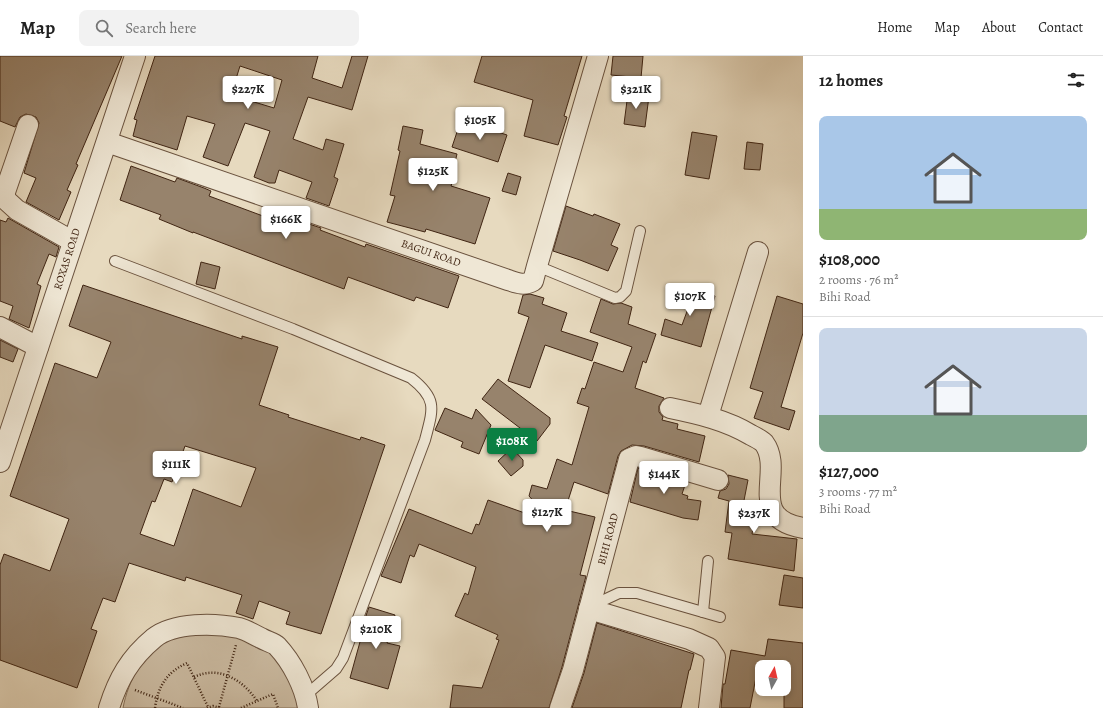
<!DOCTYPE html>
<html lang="en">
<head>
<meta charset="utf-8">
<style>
	body { margin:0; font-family:Alegreya,serif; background:#f2f2f2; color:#222; height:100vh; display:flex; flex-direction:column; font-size:15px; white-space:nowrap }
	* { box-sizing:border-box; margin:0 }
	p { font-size:13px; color:#767676 }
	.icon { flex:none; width:22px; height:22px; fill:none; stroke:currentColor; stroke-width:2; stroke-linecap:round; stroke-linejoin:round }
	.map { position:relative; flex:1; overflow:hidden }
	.drawer { display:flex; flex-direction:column; background:#fff; width:300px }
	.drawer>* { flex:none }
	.needle { width:26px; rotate:8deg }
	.fabs { position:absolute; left:755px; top:604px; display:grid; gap:8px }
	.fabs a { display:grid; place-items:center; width:36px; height:36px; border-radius:8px; background:#fff; box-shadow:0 2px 6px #0003; font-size:20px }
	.price { position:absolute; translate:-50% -34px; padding:0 9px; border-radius:4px; background:#fff; color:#222; font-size:13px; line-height:26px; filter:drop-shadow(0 1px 2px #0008) }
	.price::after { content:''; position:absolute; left:50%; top:24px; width:12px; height:9px; margin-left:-6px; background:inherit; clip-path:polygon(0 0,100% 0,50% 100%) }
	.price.active { background:#0b8043; color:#fff }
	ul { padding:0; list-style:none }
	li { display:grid; align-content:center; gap:8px; height:212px; padding:0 16px }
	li+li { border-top:1px solid #e0e0e0 }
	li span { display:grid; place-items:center; height:124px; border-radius:8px; color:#555 }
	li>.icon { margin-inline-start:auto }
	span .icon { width:72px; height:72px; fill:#fffc; stroke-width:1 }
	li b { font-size:17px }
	h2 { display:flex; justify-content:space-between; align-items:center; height:48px; padding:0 16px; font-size:17px }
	header { display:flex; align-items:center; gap:24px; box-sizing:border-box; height:56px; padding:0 20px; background:#fff; border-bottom:1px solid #e0e0e0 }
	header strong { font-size:19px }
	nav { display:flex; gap:22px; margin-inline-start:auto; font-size:14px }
	.search { width:280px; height:36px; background:#f2f2f2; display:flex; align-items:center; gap:10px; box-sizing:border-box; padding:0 14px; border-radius:8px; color:#767676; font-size:15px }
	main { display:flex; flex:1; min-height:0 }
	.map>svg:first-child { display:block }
	.green { fill:#cbbba2; stroke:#86705a }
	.building { fill:#97836c; stroke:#402513; fill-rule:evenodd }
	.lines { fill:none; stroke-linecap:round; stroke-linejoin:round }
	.service-casing { stroke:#6a523e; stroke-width:12 }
	.minor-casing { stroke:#6a523e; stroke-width:22 }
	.path { stroke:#402513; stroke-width:2.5; stroke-dasharray:1 2; stroke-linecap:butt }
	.service { stroke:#efe7d5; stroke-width:10 }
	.minor { stroke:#efe7d5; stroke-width:20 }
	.labels { text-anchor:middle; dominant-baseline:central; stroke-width:3.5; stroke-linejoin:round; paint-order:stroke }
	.street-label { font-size:11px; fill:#402513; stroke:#efe7d5 }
</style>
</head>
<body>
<header>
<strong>Map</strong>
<div class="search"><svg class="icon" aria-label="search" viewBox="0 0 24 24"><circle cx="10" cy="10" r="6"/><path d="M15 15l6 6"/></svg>Search here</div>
<nav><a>Home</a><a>Map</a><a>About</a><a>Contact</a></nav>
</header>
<main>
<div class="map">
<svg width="803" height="652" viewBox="0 0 803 652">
	<rect width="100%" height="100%" fill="#e7dabf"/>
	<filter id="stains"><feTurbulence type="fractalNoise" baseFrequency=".005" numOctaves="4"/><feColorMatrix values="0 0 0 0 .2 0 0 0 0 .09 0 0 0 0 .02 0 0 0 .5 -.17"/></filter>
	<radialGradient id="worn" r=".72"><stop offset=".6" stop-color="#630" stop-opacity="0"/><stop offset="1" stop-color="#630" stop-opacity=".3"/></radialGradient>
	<path class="green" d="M204,574L257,584L284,607L304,652H123C128,625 144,594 171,583C182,579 193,577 204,574Z"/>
	<g class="building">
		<path d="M0,0H122L76,108L78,109L67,134L71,136L59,164L26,146L36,122L24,117L39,67L36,61L26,58L20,61L15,71L0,65Z"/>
		<path d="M155,0H318L312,22L342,32L352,0H368L352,54L308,41L293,83L323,94L326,83L344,88L334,121L338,123L329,150L306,142L312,126L279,114L275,127H269L254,121L270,75L245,67L228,110L203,101L215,68L187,60L177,94L133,80L137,64L134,63ZM240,10L282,24L274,52L231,39Z"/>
		<path d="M482,0H582L564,60L567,61L558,89L524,80L533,44L474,26Z"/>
		<path d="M613,0H643L641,22L611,19Z"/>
		<path d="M628,37L649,40L645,71L624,68Z"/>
		<path d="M461,64L507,79L498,106L452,91Z"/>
		<path d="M403,70L423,74L420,88L457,98L450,127H452L451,130L490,142L475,188L426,173L425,176L387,166L395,140L390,139L400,95L398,94Z"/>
		<path d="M692,76L717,80L709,123L685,119Z"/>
		<path d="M747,86L763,88L760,114L744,113Z"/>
		<path d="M131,110L175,126L177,122L204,132L211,135L209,140L271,163L273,156L321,172L320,174L365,191L366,188L459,220L448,252L416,241L414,245L348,221L344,233L193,176V177L159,163L161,159L120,144Z"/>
		<path d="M508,117L521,121L516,139L502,135Z"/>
		<path d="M566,150L593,160L594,158L620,168L611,189L618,192L608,215L580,204L553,195Z"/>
		<path d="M8,162L59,191L56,201L49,198L37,228L41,230L29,272L9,263L13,250L0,245V164L6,166Z"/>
		<path d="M201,206L220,211L215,233L196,228Z"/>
		<path d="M83,229L242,283V280L278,291L259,349L289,359L288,361L360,384L361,381L385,389L321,578L286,568L290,556L259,545L253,563L236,557L242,539L186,521L185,525L129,507L115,546L103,542L91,573L97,575L77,632L0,604V509L4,498L50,515L69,463L10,440L55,307L97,322L111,286L69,270ZM185,390L256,412L241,451L193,433L174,490L140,478L152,445L155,446L164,423L172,426Z"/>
		<path d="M674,229L715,240L701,291L661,279L665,263L682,269L689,250L671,242Z"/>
		<path d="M530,238L544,242L542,248L567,257L561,275L598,287L592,305L545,289L530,332L508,325L529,261L518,257L523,239Z"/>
		<path d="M777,240L803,248V277L781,351L795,355L789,374L754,362L763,336L750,332Z"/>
		<path d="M601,243L613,248L621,247L632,251L628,268L656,278L646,307L643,305L635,332L664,342L659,350V356L663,361L662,364L678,368L677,373L705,380L699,406L644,390L632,389L621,395L618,400L608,438L574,426L565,454L595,461L580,519L586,520L562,611L549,652H450L453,629L482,632L499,584L496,583L498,579L455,560L465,537L468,539L476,511L419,488L414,501L410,499L401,527L381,520L409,453L472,478L476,468L479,469L488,444L553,467L529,440L532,429L547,433L557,403L572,409L589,351L577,347L582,332L585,333L594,306L623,316L632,291L590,276Z"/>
		<path d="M0,284L18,293L13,306L0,301Z"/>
		<path d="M498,323L550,362V368L537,385L482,343Z"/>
		<path d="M445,352L472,363L476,353L491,369L479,398L461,391L463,386L435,374Z"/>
		<path d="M512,392L523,404V410L511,420L498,405Z"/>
		<path d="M638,412L686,426L682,438L688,440L687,443L701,445L698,464L683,462L630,446Z"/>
		<path d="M728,419L748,424L740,465L754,467L752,478L797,483L794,515L728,503L732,477L725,476L729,445L718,442L720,435L726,433L729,428Z"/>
		<path d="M784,519L803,522V552L779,549Z"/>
		<path d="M369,551L395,559L387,587L400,590L388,633L350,622L363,575L361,574Z"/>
		<path d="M597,567L694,598L690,614H689L681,652H572L584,617Z"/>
		<path d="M768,583L803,587V652H784V611H758L750,652H721L723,628H725L731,594L765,600Z"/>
	</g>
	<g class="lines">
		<defs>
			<g id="service">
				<path d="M115,205L293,273L411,322C438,343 433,353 425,384L343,602L336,613L306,639"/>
				<path d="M537,210L615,242L620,241L626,235L640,175"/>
				<path d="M591,545L604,544L619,537H637L720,561"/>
				<path d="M703,556L708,505"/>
			</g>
			<g id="minor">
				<path d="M28,69L5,136V143L17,154L72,185"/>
				<path d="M107,86L508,224C517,227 524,230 533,225L537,210L598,0"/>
				<path d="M0,271L38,291"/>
				<path d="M670,352C699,358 726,364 751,379C755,381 761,384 764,387C785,415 745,462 803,472"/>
				<path d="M708,360L758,196"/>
				<path d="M0,406L135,0"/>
				<path d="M589,553L689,583L709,592L715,601L709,652"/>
				<path d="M109,652C118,623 130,602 154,582C174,566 215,567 239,572C247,574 254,579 261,582C266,585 274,587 277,590C292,606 305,631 308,652"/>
				<path d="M560,652L573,614L629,403L636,400L641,401L718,424"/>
			</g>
		</defs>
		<use href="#service" class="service-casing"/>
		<use href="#minor" class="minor-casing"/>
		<g class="path">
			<path d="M194,621C219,609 243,624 257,645"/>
			<path d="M135,634L183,652"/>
			<path d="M219,651L236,589"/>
			<path d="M155,652C158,630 167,616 187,607L208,651"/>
			<path d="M207,652L213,650L221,652"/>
			<path d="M241,652L273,638L278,652"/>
		</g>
		<use href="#service" class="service"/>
		<use href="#minor" class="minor"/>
	</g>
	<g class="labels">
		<g class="street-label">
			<text transform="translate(431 197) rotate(19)">BAGUI ROAD</text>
			<text transform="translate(67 203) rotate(-72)">ROXAS ROAD</text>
			<text transform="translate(608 483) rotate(-75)">BIHI ROAD</text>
		</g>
	</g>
	<rect width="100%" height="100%" filter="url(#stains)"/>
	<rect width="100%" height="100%" fill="url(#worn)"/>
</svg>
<div class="fabs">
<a><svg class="needle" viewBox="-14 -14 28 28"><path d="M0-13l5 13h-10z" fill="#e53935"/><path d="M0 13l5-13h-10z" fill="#767676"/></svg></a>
</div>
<b class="price" style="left:248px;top:54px">$227K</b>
<b class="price" style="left:636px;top:54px">$321K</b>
<b class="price" style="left:480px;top:85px">$105K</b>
<b class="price" style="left:433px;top:136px">$125K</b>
<b class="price" style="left:286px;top:184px">$166K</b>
<b class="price" style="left:690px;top:261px">$107K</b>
<b class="price active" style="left:512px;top:406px">$108K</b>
<b class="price" style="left:176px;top:429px">$111K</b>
<b class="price" style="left:664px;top:439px">$144K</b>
<b class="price" style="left:547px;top:477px">$127K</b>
<b class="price" style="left:754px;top:478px">$237K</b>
<b class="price" style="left:376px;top:594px">$210K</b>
</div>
<section class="drawer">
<h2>12 homes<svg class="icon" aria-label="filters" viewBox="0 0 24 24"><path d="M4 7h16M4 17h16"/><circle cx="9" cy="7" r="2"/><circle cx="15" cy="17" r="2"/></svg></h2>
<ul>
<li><span style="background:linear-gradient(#a9c7e8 75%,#8fb573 0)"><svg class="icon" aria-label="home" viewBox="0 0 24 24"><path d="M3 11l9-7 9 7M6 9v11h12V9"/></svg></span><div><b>$108,000</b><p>2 rooms · 76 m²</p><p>Bihi Road</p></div></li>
<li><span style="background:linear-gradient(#c9d6e8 70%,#7fa58c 0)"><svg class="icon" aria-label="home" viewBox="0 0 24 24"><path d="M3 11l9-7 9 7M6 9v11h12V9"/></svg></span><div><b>$127,000</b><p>3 rooms · 77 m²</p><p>Bihi Road</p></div></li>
</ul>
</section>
</main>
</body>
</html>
